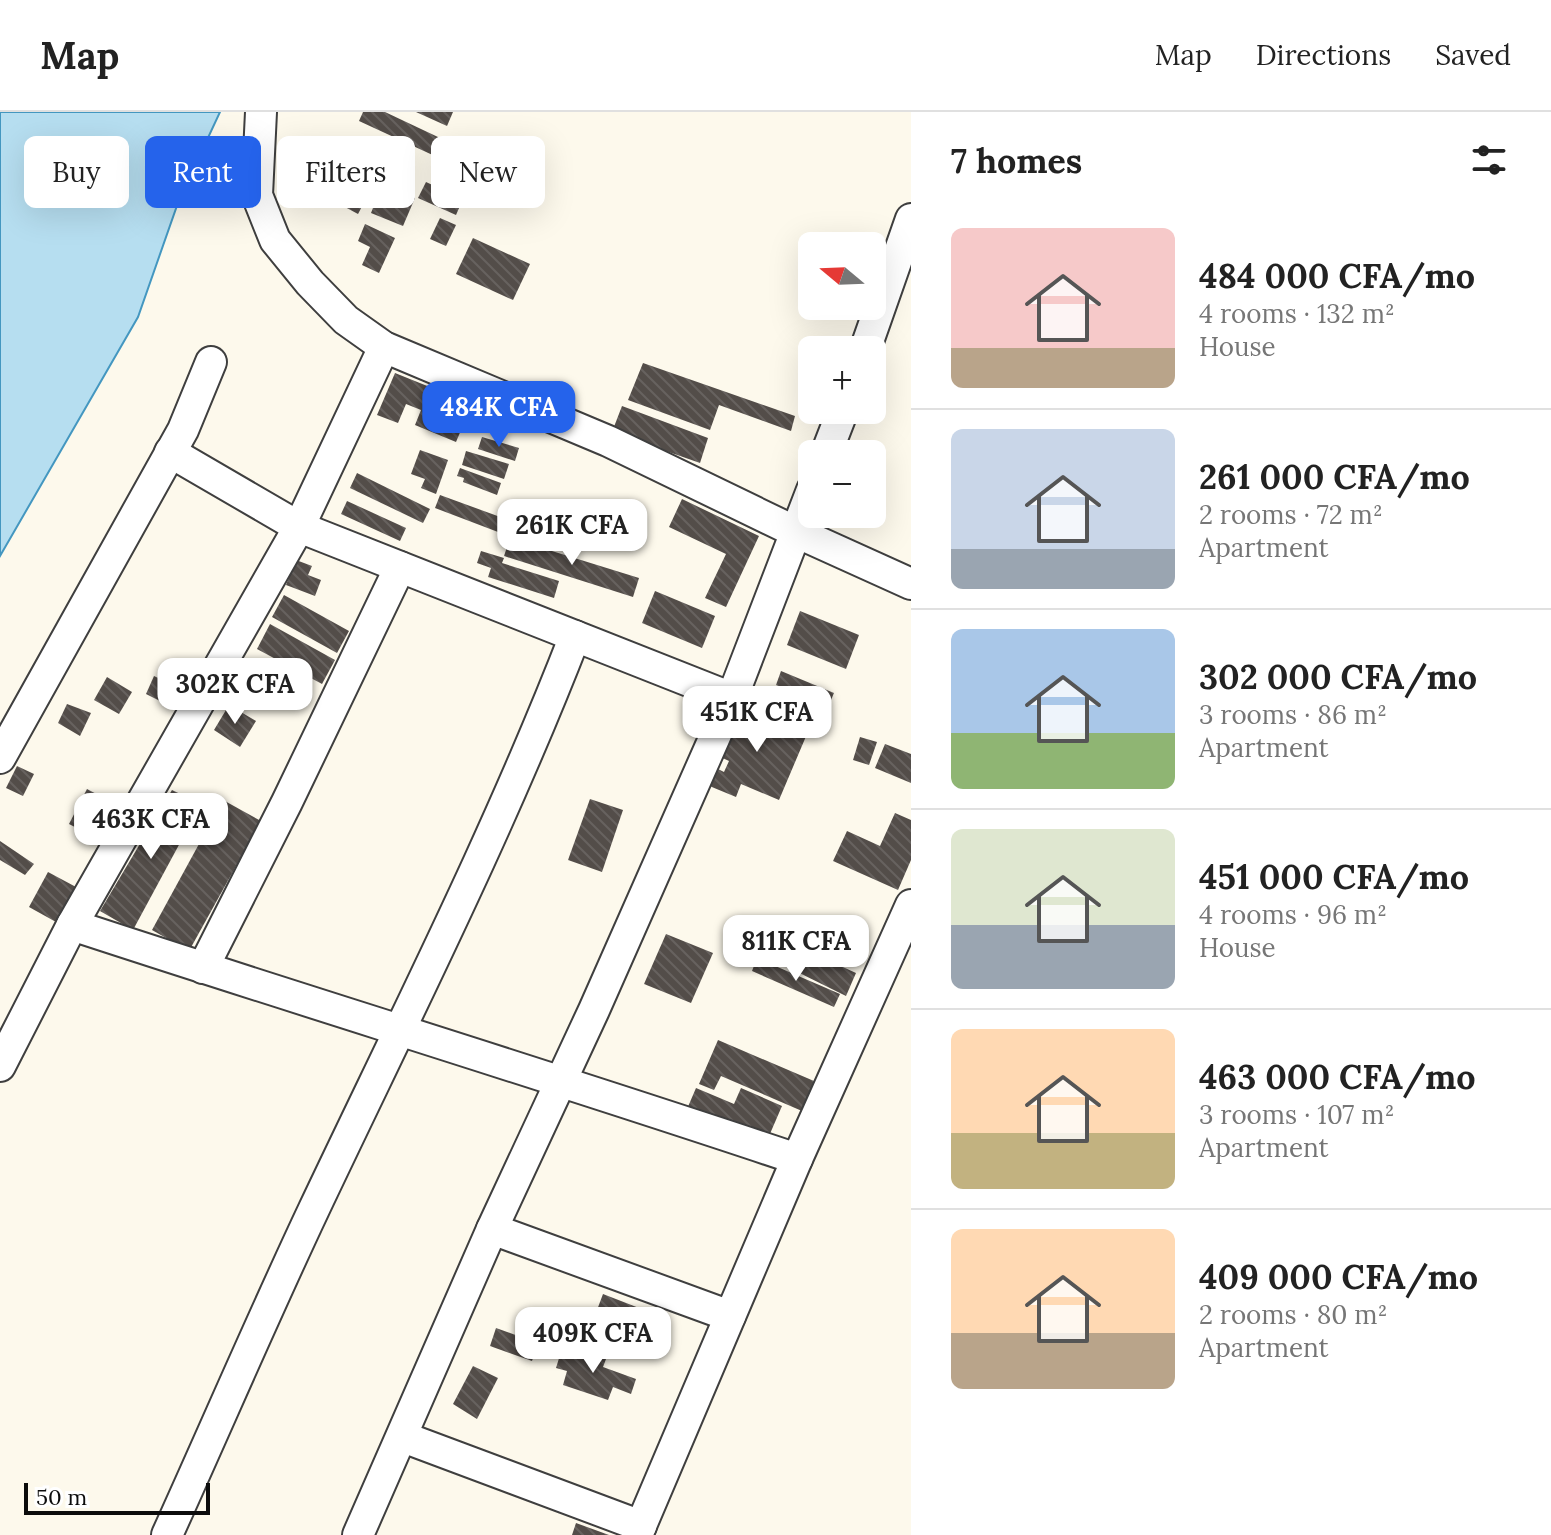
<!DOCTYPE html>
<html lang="en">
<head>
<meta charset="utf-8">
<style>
	body { margin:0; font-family:Lora,serif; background:#f2f2f2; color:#222; height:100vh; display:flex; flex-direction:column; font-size:30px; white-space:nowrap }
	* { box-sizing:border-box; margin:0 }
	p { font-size:26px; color:#767676 }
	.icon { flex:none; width:44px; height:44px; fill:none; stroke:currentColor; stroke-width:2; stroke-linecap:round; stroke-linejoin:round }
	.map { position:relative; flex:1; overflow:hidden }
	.sheet { display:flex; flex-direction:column; background:#fff; width:640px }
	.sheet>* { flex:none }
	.guide { position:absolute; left:24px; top:24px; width:760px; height:72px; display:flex; gap:16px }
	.needle { width:52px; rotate:289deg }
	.controls { position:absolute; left:798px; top:120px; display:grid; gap:16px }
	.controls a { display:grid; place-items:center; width:88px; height:88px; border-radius:12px; background:#fff; box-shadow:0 8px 32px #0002; font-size:40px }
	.scale { position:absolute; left:24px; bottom:20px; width:186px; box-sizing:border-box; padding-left:8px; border:4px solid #0c0c0c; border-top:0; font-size:22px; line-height:28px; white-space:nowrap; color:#0c0c0c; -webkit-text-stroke:6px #fff; paint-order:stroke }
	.price { position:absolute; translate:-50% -68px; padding:0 18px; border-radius:16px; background:#fff; color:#222; font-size:26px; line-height:52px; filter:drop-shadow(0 2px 4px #0008) }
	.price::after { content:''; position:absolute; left:50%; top:48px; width:24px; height:18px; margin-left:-12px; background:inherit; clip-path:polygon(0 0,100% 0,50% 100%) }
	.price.selected { background:#2563eb; color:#fff }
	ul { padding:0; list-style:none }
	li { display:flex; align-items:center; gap:24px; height:200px; padding:0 40px }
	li+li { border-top:2px solid #e0e0e0 }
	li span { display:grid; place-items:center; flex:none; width:224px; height:160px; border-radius:12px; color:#555 }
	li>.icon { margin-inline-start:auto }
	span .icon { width:96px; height:96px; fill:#fffc; stroke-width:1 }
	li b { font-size:34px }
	h2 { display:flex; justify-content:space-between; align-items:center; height:96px; padding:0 40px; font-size:34px }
	.tag { padding:0 28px; border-radius:12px; background:#fff; box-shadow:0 8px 32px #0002; font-size:28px; line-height:72px }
	.tag.selected { background:#2563eb; color:#fff }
	header { display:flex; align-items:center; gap:48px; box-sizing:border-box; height:112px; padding:0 40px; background:#fff; border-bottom:2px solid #e0e0e0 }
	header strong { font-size:38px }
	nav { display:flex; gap:44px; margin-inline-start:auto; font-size:28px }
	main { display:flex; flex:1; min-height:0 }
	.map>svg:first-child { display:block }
	.water { fill:#b6def0; stroke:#4497c0; stroke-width:2 }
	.building { fill:url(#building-back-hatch) }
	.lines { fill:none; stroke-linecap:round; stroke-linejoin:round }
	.minor-casing { stroke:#3f3f3f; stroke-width:34 }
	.minor { stroke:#fff; stroke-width:30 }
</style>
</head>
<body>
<header>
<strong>Map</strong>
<nav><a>Map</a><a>Directions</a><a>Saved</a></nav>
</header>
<main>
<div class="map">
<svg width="911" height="1423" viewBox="0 0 911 1423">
	<defs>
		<pattern id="building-back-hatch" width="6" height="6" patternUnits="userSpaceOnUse" patternTransform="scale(2)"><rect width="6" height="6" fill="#534d49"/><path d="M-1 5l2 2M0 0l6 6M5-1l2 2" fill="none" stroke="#67625f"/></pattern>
	</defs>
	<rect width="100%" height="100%" fill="#fdf9ec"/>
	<path class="water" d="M0,0H220L179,88L138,205L0,444Z"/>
	<g class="building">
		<path d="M363,0H385L523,65L515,81L359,9Z"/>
		<path d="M416,0H453L447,14Z"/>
		<path d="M326,27L382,57L358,102L302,72Z"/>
		<path d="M437,52L474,66L469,82L432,67Z"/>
		<path d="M426,70L463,87L456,103L418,86Z"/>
		<path d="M382,73L415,86L403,114L371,101Z"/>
		<path d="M440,106L456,113L446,134L430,127Z"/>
		<path d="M365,112L395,126L379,161L362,153L370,135L358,129Z"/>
		<path d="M473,126L530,152L513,188L456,162Z"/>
		<path d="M643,251L795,304L791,319L719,293L710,318L628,288Z"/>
		<path d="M395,261L472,292L456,330L415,313L421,298L406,292L398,311L377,303Z"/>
		<path d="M622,294L708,326L700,351L612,320Z"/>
		<path d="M482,325L519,336L515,349L478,337Z"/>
		<path d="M420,338L448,348L436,382L421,376L425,367L411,362Z"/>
		<path d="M466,339L509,352L504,367L462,353Z"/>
		<path d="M460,356L501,371L497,383L463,370L464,366L457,364Z"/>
		<path d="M357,361L430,397L423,411L350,376Z"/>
		<path d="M440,383L503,406L498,420L435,396Z"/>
		<path d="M682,387L759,424L726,495L705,486L726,442L669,415Z"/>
		<path d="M347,389L406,416L400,429L341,402Z"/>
		<path d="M510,426L639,466L633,485L504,444Z"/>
		<path d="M481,439L504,446L502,451L559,469L554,486L488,465L491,456L477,451Z"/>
		<path d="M296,448L312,454L308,463L321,468L315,484L286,473Z"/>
		<path d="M655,479L715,504L702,536L642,511Z"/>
		<path d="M284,483L349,519L337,541L272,505Z"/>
		<path d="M800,499L859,523L846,557L787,533Z"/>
		<path d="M270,512L335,548L322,572L257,537Z"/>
		<path d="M781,559L834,581L828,595L776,573Z"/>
		<path d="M154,564L185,578L176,597L146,582Z"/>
		<path d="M107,565L132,580L119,602L94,588Z"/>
		<path d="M67,592L91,601L80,624L58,611Z"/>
		<path d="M742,592L807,622L779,688L741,672L736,685L707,673L714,655L724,660L729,649L714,642Z"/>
		<path d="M229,593L256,609L240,635L214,618Z"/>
		<path d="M860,625L877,630L869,653L853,648Z"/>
		<path d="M885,632L911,642V671L875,656Z"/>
		<path d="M17,654L34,662L23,684L6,676Z"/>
		<path d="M87,677L119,694L100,728L69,712Z"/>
		<path d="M172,678L201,692L133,818L100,799Z"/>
		<path d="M590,687L623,698L602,760L568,748Z"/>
		<path d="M223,688L261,709L189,839L152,818Z"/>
		<path d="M895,701L911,708V748L898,778L833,749L847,719L880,734Z"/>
		<path d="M0,729L34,752L25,763L0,748Z"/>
		<path d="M48,760L76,775L56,810L29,795Z"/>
		<path d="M768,821L856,861L846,884L759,841Z"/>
		<path d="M666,822L713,841L691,891L644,872Z"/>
		<path d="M757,846L840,882L834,895L752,859Z"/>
		<path d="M718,928L814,969L802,999L721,964L714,978L699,972Z"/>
		<path d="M696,976L734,992L741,976L782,994L766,1031L687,997Z"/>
		<path d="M603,1182L639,1196L633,1210L597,1198Z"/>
		<path d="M496,1216L538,1231L532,1249L490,1234Z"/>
		<path d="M576,1236L606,1247L603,1255L636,1267L631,1282L613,1275L608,1288L563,1273L567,1259L556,1256L560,1243L572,1247Z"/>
		<path d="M473,1254L498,1266L477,1307L453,1292Z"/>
		<path d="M576,1411L609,1423H572Z"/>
	</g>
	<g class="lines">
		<defs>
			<g id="minor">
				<path d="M261,0L257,83L275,128L310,171L346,208L384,235L608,329L796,420L911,472"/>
				<path d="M865,238L911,107"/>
				<path d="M170,340L299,415L732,586"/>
				<path d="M826,342L843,298"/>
				<path d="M0,646L183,318L211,250"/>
				<path d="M72,813C313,892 556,966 797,1047"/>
				<path d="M203,856L287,690L400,455"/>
				<path d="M0,954L72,813L299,415L384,235"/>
				<path d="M492,1117L730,1204"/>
				<path d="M403,1325L641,1414"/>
				<path d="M167,1423C216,1315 263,1205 314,1097C404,907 499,720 575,524"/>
				<path d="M358,1423L492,1117L594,898L732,586L812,378"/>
				<path d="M637,1423L797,1047L911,793"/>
			</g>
		</defs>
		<use href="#minor" class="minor-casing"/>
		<use href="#minor" class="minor"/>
	</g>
</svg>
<div class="controls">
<a><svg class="needle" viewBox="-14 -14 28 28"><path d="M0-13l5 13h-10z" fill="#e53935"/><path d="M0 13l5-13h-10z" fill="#767676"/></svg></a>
<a>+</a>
<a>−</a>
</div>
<div class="scale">50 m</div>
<b class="price selected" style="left:499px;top:337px">484K CFA</b>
<b class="price" style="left:572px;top:455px">261K CFA</b>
<b class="price" style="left:235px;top:614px">302K CFA</b>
<b class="price" style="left:757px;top:642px">451K CFA</b>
<b class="price" style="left:151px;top:749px">463K CFA</b>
<b class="price" style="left:796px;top:871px">811K CFA</b>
<b class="price" style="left:593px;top:1263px">409K CFA</b>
<div class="guide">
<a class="tag">Buy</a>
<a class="tag selected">Rent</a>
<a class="tag">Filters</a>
<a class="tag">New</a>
</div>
</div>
<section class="sheet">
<h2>7 homes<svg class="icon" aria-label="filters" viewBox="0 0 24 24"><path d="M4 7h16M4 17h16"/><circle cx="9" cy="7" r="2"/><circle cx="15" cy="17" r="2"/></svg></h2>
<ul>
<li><span style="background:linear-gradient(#f6c9c9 75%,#b9a48a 0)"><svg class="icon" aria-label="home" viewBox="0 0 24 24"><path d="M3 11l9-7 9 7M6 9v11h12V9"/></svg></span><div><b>484 000 CFA/mo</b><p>4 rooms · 132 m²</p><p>House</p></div></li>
<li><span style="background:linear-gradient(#c9d6e8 75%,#9aa5b1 0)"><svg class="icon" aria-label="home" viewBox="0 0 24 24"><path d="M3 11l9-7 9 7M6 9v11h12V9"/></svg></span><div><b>261 000 CFA/mo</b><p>2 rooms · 72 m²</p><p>Apartment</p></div></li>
<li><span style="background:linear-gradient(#a9c7e8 65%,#8fb573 0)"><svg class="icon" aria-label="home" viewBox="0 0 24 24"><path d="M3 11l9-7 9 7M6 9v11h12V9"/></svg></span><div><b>302 000 CFA/mo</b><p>3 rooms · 86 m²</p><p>Apartment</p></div></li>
<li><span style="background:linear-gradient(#dfe7d0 60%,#9aa5b1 0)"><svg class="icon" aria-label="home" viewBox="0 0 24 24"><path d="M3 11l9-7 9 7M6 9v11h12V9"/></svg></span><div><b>451 000 CFA/mo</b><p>4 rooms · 96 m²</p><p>House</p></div></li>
<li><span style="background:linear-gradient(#ffd9b3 65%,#c2b280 0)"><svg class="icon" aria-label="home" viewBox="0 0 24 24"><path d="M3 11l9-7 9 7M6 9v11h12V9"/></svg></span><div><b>463 000 CFA/mo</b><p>3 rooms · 107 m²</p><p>Apartment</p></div></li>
<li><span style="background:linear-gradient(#ffd9b3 65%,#b9a48a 0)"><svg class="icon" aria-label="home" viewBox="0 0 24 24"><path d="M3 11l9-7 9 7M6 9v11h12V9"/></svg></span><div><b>409 000 CFA/mo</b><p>2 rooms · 80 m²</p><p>Apartment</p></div></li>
</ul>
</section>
</main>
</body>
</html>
